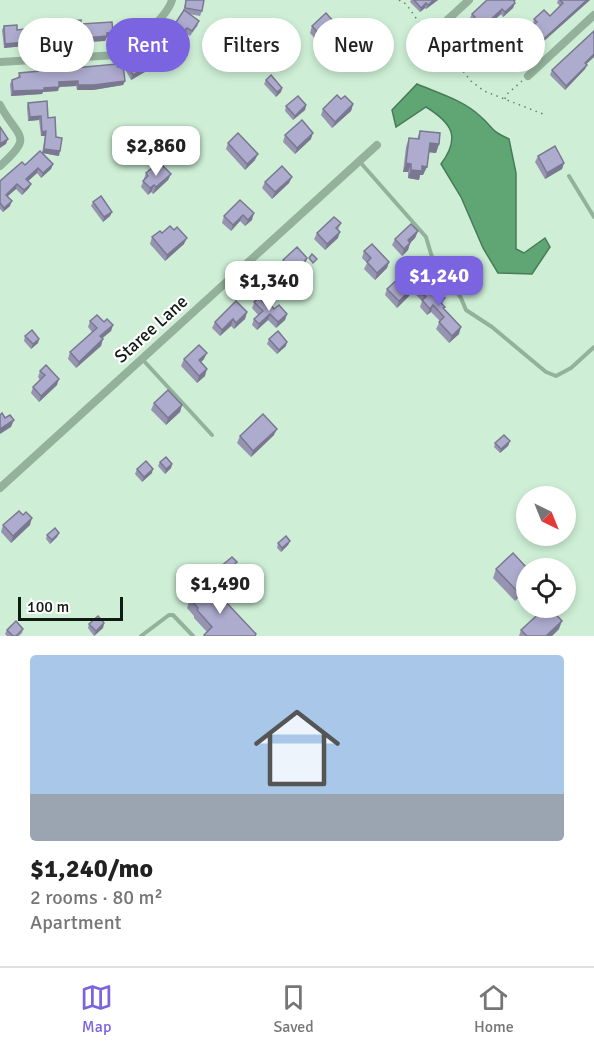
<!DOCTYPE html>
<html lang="en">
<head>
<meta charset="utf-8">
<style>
	body { margin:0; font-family:Signika,sans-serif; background:#f2f2f2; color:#222; height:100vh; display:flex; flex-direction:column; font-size:22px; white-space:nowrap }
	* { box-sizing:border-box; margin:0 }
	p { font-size:20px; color:#767676 }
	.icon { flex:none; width:33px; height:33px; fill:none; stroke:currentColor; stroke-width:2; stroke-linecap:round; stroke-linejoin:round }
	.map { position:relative; height:636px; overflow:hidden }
	.panel { display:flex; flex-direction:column; background:#fff; flex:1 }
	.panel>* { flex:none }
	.banner { position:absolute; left:18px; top:18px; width:558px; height:54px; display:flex; gap:12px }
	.needle { width:39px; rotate:137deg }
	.fabs { position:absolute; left:516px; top:486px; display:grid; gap:12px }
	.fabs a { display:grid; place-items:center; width:60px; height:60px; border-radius:50%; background:#fff; box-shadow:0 3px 9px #0003; font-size:30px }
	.scale { position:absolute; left:18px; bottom:15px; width:105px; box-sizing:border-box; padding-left:6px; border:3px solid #101b13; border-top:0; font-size:16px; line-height:21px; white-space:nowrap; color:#101b13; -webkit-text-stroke:4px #fff; paint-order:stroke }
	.price { position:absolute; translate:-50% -51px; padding:0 14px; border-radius:12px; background:#fff; color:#222; font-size:20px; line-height:39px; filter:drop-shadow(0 2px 3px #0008) }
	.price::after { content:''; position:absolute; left:50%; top:36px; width:18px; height:14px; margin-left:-9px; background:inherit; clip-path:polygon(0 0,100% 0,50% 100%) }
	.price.selected { background:#7b64df; color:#fff }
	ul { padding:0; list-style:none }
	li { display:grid; align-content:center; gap:12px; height:318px; padding:0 30px }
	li+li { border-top:2px solid #e0e0e0 }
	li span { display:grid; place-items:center; height:186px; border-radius:6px; color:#555 }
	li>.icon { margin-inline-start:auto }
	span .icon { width:108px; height:108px; fill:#fffc; stroke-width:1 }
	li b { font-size:26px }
	.pill { padding:0 21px; border-radius:27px; background:#fff; box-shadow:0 3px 9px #0003; font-size:21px; line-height:54px }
	.pill.selected { background:#7b64df; color:#fff }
	.dock { display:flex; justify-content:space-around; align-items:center; height:84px; border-top:2px solid #e0e0e0; background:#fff; font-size:16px; color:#767676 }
	.dock a { display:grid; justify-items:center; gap:3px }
	.dock .selected { color:#7b64df }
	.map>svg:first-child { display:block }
	.water { fill:#60a574; stroke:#487c57; stroke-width:1.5 }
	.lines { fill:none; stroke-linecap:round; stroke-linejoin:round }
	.path { stroke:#697e6e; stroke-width:1.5; stroke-dasharray:1.5 4.5; stroke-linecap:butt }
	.lane { stroke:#94b29b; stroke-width:4 }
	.street { stroke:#94b29b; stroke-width:8 }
	.wall { fill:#9694b1 }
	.shaded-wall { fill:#7a7890 }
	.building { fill:#aeacce; stroke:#7a7890; stroke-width:1.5 }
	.labels { text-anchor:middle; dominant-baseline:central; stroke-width:4.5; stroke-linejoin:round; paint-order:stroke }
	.street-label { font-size:18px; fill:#101b13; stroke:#fff }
</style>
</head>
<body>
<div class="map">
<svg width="594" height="636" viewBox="0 0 594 636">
	<rect width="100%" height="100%" fill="#ceefd6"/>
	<path class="water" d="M417,84C438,93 463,100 480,116C494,128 489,130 509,139L516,173V249L524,253L545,238L550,247L532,274L498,273L483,248L461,197L441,164C461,137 452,123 426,107L396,127L392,110Z"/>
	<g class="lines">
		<g class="path">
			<path d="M399,0L406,4L421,25L422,49L427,58L437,65H445L462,70L471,81L484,91L543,114L545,117"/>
			<path d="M423,40L438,29"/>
			<path d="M505,99L506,95L522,81"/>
		</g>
		<g class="lane">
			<path d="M360,162L426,237L432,257L461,298L466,310L492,327L546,372L556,376L571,368L594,347"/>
			<path d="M569,176L594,217"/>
			<path d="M143,360L212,435"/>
			<path d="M141,636L169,615H173L193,636"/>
		</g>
		<g class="street">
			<path d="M444,23L469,0"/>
			<path d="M0,62L117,55C132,50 168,15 172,0"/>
			<path d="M528,76L594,15"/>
			<path d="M0,105C18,139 35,135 0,166"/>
			<path d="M0,488L377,145"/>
		</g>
	</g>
	<g class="wall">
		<path d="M186,0L202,11L200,16L189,14L198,25L190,36L186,33L172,45L174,47L172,51L151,71L150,69L131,80L124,67L126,63L142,54L171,30L183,11Z"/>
		<path d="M411,0H438L426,9L425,8L420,12L410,2Z"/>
		<path d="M558,0H590L535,49L531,45L506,65L495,53L497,48L494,45L496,41L523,34L534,25L533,23L534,19L550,16L560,6L557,3Z"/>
		<path d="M515,3L513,8L503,17L501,14L489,24L488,27L479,35V41L469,50L460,40L463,34L461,32L463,28L472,20L470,18L472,14Z"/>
		<path d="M50,23L81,24L113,32L111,36L107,37L105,41L85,42L84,40L4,48L2,30L4,26L17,30L49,26Z"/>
		<path d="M312,26L332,29L318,42L310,33Z"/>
		<path d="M594,31V57L586,64L585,69L565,90L550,75L552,70Z"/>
		<path d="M341,35L366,42L363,48L353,58L339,42Z"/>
		<path d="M118,67L125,81L123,85L93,90H77L76,86L59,87L58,91L43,92L42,94L11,96L10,84L12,80L18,78L19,73Z"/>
		<path d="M266,80L282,88L281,92L276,97L264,84Z"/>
		<path d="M341,99L353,105L351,111L332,128L321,115L323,109Z"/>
		<path d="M28,103L48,118L59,156L43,153L53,164L51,169L41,178L37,173L28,181L31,184L29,188L22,195L16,189L7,197L10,206L3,212L0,209V181L42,153L45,136H41L39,120L28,121L27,107Z"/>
		<path d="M306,105L305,110L293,120L285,111L286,106Z"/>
		<path d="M420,131L439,144L436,153L429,152L423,175H420L419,180L408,178V172H403L406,147L409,138L417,139Z"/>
		<path d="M285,135L311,139L295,154L283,142Z"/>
		<path d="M228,143L255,160L245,170L226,149Z"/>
		<path d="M538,156L564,163L562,169L545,179L535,162Z"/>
		<path d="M155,171L171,174L168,180L153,194L151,192L148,195L141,187L146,173Z"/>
		<path d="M292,177L289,183L272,199L262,188L265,182Z"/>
		<path d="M240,200L252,220L245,226L240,221L231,231L222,223L224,216Z"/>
		<path d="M93,202L112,212L110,216L103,222L91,206Z"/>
		<path d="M341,223L338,230V238L325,250L314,239L317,233Z"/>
		<path d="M418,231L415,238L410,243L408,250L402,256L392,245L395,239Z"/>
		<path d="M162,233L184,244L165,261L150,244L152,237Z"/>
		<path d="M364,251L389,262L387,268L375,280L364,269L367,263L362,258Z"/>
		<path d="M307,258L305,265L297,272L295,269L289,275L281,267L283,260Z"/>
		<path d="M280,278L278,284L261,300L267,306L287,314L285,320L276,328L268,320L257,330L252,325L254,319L258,315L252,308L255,301L248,293L250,287Z"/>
		<path d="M387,289H412L409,296L397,308L385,295Z"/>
		<path d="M418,289L445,298L442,304L444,309L459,334L449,343L436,329L440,321L431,312L427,315L420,307L422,301L416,295Z"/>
		<path d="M247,312L245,319L234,329L231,326L220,336L212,328L215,322Z"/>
		<path d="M90,321L104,322L113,325L111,331L102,338L101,346L76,368L68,359L70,352L92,332L88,327Z"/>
		<path d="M25,336L39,339L38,343L31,349L24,341Z"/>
		<path d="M269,339L286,346L277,354L267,344Z"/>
		<path d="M184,359H204L201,362L205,376L197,383L181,366Z"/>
		<path d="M40,371L57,385L39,402L31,393L33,387L40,380L38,377Z"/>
		<path d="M154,403L182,405L180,412L166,425L151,410Z"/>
		<path d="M274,435L251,457L237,443L240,436Z"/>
		<path d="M510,441L508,446L500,453L494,447L495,443Z"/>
		<path d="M160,462L172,464L171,468L165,474L158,466Z"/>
		<path d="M137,469L152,473L142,482L135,474Z"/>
		<path d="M3,525H30L11,543L1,532Z"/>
		<path d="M59,533L57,537L50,544L46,539L47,535Z"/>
		<path d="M290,541L288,545L281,552L277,548L278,543Z"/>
		<path d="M235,566L224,577L219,572L220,567Z"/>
		<path d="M527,568L515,601L493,578L496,569Z"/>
		<path d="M190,599L256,634V636H204L207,632L194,618V616L187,608Z"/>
		<path d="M104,623L103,628L94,636L88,628L89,624Z"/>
		<path d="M23,629L22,633L19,636H7L5,634L7,630Z"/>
		<path d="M559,629L552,636H519L521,630Z"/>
	</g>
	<g class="shaded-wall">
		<path d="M434,0H438L426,9L428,5Z"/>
		<path d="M587,0H590L535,49L537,45Z"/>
		<path d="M426,3L425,8L420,12L421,8Z"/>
		<path d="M515,3L513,8L503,17L505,12Z"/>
		<path d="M502,9L501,14L476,38L478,34L488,22Z"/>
		<path d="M334,22L332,29L318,42L320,35Z"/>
		<path d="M187,28L186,33L169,48L170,44Z"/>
		<path d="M113,32L111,36L107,37L105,41L85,42L86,38Z"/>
		<path d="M86,36L84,40L4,48L5,44Z"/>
		<path d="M480,36L479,41L469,50L470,45Z"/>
		<path d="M533,41L531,45L506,65L508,60Z"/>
		<path d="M366,42L363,48L353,58L356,51Z"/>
		<path d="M174,47L172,51L151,71L153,67Z"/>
		<path d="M594,54V57L583,67L585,63Z"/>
		<path d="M151,65L150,69L131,80L133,75Z"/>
		<path d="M587,65L585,69L565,90L566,86Z"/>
		<path d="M78,81L76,86L57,87L59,82Z"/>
		<path d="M125,81L123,85L93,90H77L78,85Z"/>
		<path d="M59,87L58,91L43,92L42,94L11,96L13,91Z"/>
		<path d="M282,88L281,92L276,97L277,92Z"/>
		<path d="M353,104L351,111L332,128L335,122Z"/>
		<path d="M306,105L305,110L293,120L295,116Z"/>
		<path d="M41,116L39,120L28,121L30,117Z"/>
		<path d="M46,131L45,136H41L42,132Z"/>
		<path d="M313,133L311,139L295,154L297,148Z"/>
		<path d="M8,139L6,144L0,148V144Z"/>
		<path d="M430,143L439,144L436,153L427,152Z"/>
		<path d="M44,149L60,151L59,156L42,153Z"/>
		<path d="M258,154L255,160L245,170L247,164Z"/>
		<path d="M406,163L411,164L408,172H403Z"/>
		<path d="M564,163L562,169L545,179L547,173Z"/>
		<path d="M53,164L51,169L41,178L43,173Z"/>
		<path d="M422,166L427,167L423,175H420L419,180L408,178L411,170Z"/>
		<path d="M38,168L37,173L25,184L26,179Z"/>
		<path d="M171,174L168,180L153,194L156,187Z"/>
		<path d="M292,177L289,183L272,199L275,192Z"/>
		<path d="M17,184L16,189L4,199L6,195Z"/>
		<path d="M31,184L29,188L22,195L24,190Z"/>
		<path d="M154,185L151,192L148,195L150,188Z"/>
		<path d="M12,201L10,206L3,212L4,208Z"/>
		<path d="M112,212L110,216L103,222L104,217Z"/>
		<path d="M254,213L252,220L245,226L248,220Z"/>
		<path d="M243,215L240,221L231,231L233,225Z"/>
		<path d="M418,231L415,238L406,247L408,240Z"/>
		<path d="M340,232L338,238L325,250L327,244Z"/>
		<path d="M187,238L184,244L165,261L167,255Z"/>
		<path d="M410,243L408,250L402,256L404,249Z"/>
		<path d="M307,258L305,265L297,272L300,266Z"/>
		<path d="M389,262L387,268L375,280L377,273Z"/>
		<path d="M297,263L295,269L289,275L291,269Z"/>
		<path d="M280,278L278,284L257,303L260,297Z"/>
		<path d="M412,289L409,296L397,308L399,301Z"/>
		<path d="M433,305L431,312L427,315L430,309Z"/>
		<path d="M247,312L245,319L234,329L236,323Z"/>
		<path d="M270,314L268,320L257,330L259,324Z"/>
		<path d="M287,314L285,320L276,328L278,322Z"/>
		<path d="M233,319L231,326L220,336L222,330Z"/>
		<path d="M113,325L111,331L98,342L100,336Z"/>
		<path d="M461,327L459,334L449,343L452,336Z"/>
		<path d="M39,339L38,343L31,349L33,344Z"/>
		<path d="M103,339L101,346L76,368L79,362Z"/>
		<path d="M287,342L286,346L277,354L279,350Z"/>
		<path d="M207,353L204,359L196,367L199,360Z"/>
		<path d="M207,369L205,376L197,383L199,376Z"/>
		<path d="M59,379L57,385L39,402L41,396Z"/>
		<path d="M182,405L180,412L166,425L168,418Z"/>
		<path d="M14,420L11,427L0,434V429Z"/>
		<path d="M277,429L274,435L251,457L253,451Z"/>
		<path d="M510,441L508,446L500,453L501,449Z"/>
		<path d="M172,464L171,468L165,474L166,469Z"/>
		<path d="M153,469L152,473L142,482L144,477Z"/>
		<path d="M32,518L30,525L11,543L13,536Z"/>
		<path d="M59,533L57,537L50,544L52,540Z"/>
		<path d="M290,541L288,545L281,552L282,548Z"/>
		<path d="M237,562L235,566L224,577L225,572Z"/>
		<path d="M526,584V590L515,601L518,592Z"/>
		<path d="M562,621L559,629L552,636H546Z"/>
		<path d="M104,623L103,628L94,636L96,631Z"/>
	</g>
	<g class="building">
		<path d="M186,0H204L202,11L185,8Z"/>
		<path d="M414,0H434L428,5L426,3L421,8Z"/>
		<path d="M487,0H515L514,1L515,3L505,12L502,9L488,22L490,23L478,34L480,36L470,45L461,35L466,31L463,28L475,17L472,14Z"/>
		<path d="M560,0H587L537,45L533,41L508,60L496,48L500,45L496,41L502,35L506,39L517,28L523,34L537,22L534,19L544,10L550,16L563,3Z"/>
		<path d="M184,10L199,21L192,31L187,28L170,44L174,47L153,67L151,65L133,75L126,63L142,54L168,27L171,30Z"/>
		<path d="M326,13L334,22L320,35L312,26Z"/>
		<path d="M81,20V24L112,22L113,32L107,33V36L86,38V36L5,44L4,26L17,25V30L50,26V23Z"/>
		<path d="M351,26L366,42L356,51L341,35Z"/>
		<path d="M594,31V54L585,63L587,65L566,86L552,70Z"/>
		<path d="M117,64L118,67L123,65L125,81L94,85H78V81L59,82V87L44,88V90L13,91L12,80L20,77L19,73Z"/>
		<path d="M271,75L282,88L277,92L266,80Z"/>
		<path d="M337,95L341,99L345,96L353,104L335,122L323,109Z"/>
		<path d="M298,96L306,105L295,116L286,106Z"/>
		<path d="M47,101L48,118L55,117L56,137L62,138L60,151L44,149L46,131L42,132L41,116L30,117L28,103Z"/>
		<path d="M302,120L313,133L297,148L285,135Z"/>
		<path d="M0,127L8,139L0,144Z"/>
		<path d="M420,131L440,133L439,144L430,143L427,167L422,166V171L411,170V164L406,163L409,138L419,139Z"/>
		<path d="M238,133L258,154L247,164L228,143Z"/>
		<path d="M555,146L564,163L547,173L538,156Z"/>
		<path d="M40,151L53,164L43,173L38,168L26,179L31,184L24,190L17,184L6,195L12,201L4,208L0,203V181L22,162L25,165Z"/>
		<path d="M162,165L171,174L156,187L154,185L150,188L143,181L148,176L146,173L152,168L155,171Z"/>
		<path d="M282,166L292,177L275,192L265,182Z"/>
		<path d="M101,196L112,212L104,217L93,202Z"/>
		<path d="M240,200L254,213L248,220L243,215L233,225L224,216Z"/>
		<path d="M334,217L341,223L336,228L340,232L327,244L317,233Z"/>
		<path d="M411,224L418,231L408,240L410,243L404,249L395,239Z"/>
		<path d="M170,226L174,230L177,227L187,238L167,255L152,237L160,231L162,233Z"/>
		<path d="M372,244L389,262L377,273L367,262L371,258L364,251Z"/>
		<path d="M297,247L307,258L300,266L297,263L291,269L283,260Z"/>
		<path d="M312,254L317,259L313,263L309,258Z"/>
		<path d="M271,267L280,278L260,297L250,287Z"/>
		<path d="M400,277L412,289L399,301L387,289Z"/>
		<path d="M428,280L445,298L440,302L445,307L443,308L461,327L452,336L439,322L444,317L433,305L430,309L422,300L426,297L418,289Z"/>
		<path d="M259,298L267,306L270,304L274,309L279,305L287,314L278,322L270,314L259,324L254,319L263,311L254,302Z"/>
		<path d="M236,301L247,312L236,323L233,319L222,330L215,322Z"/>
		<path d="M97,315L104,322L107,319L113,325L100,336L103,339L79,362L70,352L97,328L90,321Z"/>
		<path d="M32,330L39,339L33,344L25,336Z"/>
		<path d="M278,331L287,342L279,350L269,339Z"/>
		<path d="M199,345L207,353L199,360L207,369L199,376L184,359Z"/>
		<path d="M46,365L59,379L41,396L33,387L45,375L40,371Z"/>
		<path d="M168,390L182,405L168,418L154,403Z"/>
		<path d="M2,413L5,418L10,415L14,420L0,429V415Z"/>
		<path d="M263,414L277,429L253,451L240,436Z"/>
		<path d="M504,435L510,441L501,449L495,443Z"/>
		<path d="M166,457L172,464L166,469L160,462Z"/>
		<path d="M146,461L153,469L144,477L137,469Z"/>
		<path d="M19,511L23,515L26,512L32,518L13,536L3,525Z"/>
		<path d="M55,528L59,533L52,540L47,535Z"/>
		<path d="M286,536L290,541L282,548L278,543Z"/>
		<path d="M513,553L527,568H526V584L518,592L496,569Z"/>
		<path d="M232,557L237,562L225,572L220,567Z"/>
		<path d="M208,583L256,634L255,636H205L204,635L212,627L197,610L198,608L190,599Z"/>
		<path d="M545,608H550L562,621L546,636H527L521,630Z"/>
		<path d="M98,616L104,623L96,631L89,624Z"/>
		<path d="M16,621L23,629L16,636H13L7,630Z"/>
	</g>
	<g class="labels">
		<g class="street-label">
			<text transform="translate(151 329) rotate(-42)">Staree Lane</text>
		</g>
	</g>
</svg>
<div class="fabs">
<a><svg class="needle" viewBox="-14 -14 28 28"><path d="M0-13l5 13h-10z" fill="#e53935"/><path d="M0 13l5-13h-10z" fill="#767676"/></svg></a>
<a><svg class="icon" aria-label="locate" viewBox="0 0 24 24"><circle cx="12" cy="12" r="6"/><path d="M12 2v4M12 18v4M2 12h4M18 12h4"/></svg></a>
</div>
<div class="scale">100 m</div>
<b class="price" style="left:156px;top:177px">$2,860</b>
<b class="price selected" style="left:439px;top:307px">$1,240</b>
<b class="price" style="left:269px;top:312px">$1,340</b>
<b class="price" style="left:220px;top:615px">$1,490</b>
<div class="banner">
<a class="pill">Buy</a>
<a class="pill selected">Rent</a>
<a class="pill">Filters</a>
<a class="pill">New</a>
<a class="pill">Apartment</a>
</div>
</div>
<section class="panel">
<ul>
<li><span style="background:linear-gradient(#a9c7e8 75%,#9aa5b1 0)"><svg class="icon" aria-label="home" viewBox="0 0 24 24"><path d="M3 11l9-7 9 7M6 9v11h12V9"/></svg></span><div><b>$1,240/mo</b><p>2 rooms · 80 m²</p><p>Apartment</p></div></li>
</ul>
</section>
<nav class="dock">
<a class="selected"><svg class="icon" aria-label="map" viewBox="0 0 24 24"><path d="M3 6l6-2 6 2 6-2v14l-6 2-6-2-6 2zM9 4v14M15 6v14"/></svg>Map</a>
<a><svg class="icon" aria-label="saved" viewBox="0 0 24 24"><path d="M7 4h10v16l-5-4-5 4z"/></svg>Saved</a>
<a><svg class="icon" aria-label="home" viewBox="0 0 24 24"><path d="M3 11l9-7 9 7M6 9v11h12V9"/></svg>Home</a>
</nav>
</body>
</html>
